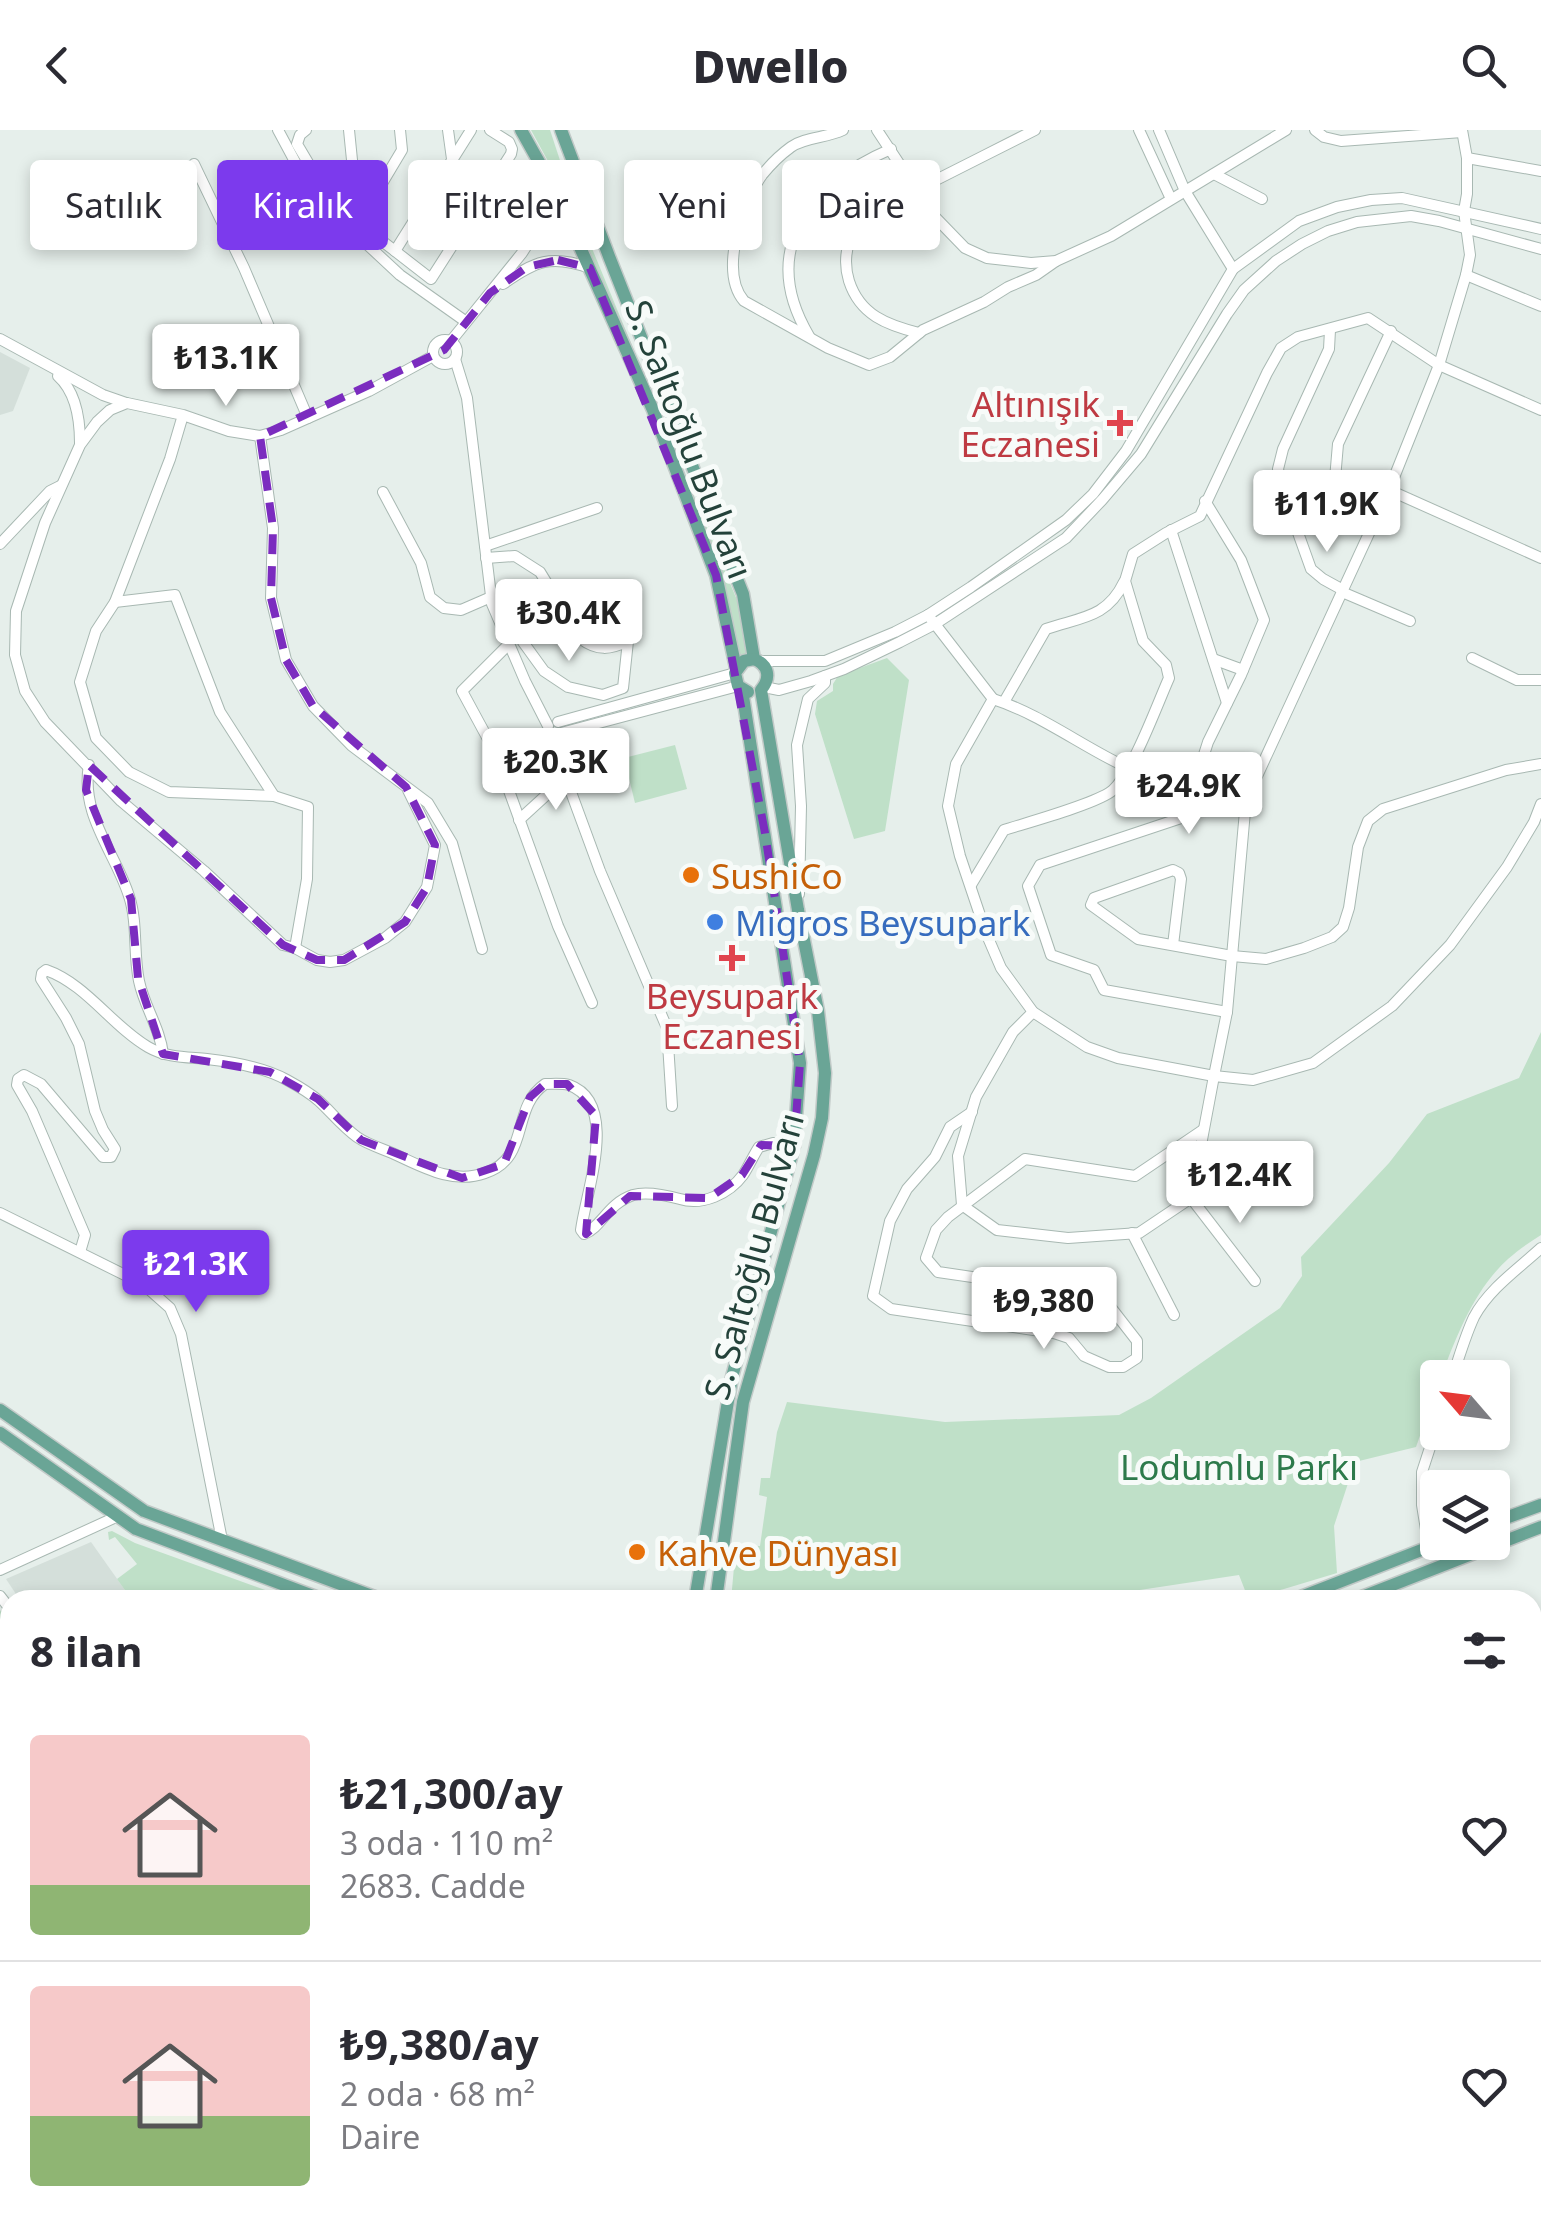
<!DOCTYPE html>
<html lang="tr">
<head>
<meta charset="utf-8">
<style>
	body { margin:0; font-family:"Noto Sans",sans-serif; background:#f7f7f7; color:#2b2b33; height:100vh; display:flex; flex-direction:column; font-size:38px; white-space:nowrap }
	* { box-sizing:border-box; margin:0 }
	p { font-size:32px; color:#7c7c81 }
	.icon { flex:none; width:55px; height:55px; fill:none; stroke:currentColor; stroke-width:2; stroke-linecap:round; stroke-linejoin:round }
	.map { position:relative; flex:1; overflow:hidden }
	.details { position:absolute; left:0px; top:1460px; width:1542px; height:642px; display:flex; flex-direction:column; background:#fff; border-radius:30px 30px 0 0; box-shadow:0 5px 15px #0003 }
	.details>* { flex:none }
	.banner { position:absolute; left:30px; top:30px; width:1000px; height:90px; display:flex; gap:20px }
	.needle { width:65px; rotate:298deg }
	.tools { position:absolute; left:1420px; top:1230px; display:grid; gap:20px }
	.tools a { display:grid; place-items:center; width:90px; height:90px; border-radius:10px; background:#fff; box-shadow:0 5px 15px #0003; font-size:50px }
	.price { position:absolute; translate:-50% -85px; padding:0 22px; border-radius:10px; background:#fff; color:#222; font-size:32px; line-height:65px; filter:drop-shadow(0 2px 5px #0008) }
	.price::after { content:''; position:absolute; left:50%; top:60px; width:30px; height:22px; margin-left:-15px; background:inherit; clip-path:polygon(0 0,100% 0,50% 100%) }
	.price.selected { background:#7c3aed; color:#fff }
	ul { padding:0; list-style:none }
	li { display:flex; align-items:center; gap:30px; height:250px; padding:0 30px }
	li+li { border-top:2px solid #e1e1e2 }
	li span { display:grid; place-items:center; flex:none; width:280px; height:200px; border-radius:10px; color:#555 }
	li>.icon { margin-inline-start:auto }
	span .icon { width:120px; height:120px; fill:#fffc; stroke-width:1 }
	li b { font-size:42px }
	h2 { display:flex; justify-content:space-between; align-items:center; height:120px; padding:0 30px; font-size:42px }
	.tag { padding:0 35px; border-radius:10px; background:#fff; box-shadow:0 5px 15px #0003; font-size:35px; line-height:90px }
	.tag.selected { background:#7c3aed; color:#fff }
	header { display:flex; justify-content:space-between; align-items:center; height:130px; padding:0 30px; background:#fff; font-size:45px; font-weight:800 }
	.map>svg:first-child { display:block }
	.built { fill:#d4dfda }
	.green { fill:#bfe0c8 }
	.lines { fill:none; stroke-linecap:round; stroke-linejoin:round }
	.minor-casing { stroke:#a8b8b2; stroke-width:12 }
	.major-casing { stroke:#c2cac8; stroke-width:15 }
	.minor { stroke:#fff; stroke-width:10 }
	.major { stroke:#6aa596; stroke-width:12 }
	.marked { fill:none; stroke:#7b2cbf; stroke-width:8; stroke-dasharray:20 12; stroke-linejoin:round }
	.health-dot { fill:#e0444e; stroke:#f7fbf9; stroke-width:4 }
	.food-dot { fill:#e8710a; stroke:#f7fbf9; stroke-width:4 }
	.shop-dot { fill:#3f7fe0; stroke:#f7fbf9; stroke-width:4 }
	.labels { text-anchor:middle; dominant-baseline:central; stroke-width:10; stroke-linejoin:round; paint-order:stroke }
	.health-label { font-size:35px; fill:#be3a42; stroke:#f7fbf9; text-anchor:end }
	.street-label { font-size:35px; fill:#24423a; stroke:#f7fbf9 }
	.food-label { font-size:35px; fill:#c56008; stroke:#f7fbf9; text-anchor:start }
	.shop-label { font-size:35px; fill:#366cbe; stroke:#f7fbf9; text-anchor:start }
	.park-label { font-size:35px; fill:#2d7a4b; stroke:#f7fbf9 }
</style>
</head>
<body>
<header><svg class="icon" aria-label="back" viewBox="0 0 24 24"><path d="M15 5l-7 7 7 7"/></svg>Dwello<svg class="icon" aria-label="search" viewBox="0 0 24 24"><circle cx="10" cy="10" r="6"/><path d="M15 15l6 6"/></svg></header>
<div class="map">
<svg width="1541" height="2101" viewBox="0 0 1541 2101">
	<rect width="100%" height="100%" fill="#e6efeb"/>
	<g class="built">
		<path d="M0,222L30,238L13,281L0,285Z"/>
		<path d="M91,1412L132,1470H20L6,1449Z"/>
	</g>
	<g class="green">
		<path d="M531,0H550L577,82L739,475L756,523L739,527L724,460L664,305L574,88L549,33Z"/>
		<path d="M887,528L909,550L885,701L854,709L815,584L817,571L833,561V554L838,546Z"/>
		<path d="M675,615L687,659L635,673L624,628Z"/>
		<path d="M1541,902V1105C1530,1112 1518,1120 1508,1129C1474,1160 1457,1205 1441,1247L1438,1248L1437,1258L1416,1317L1355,1332L1334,1396L1337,1443L1284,1459L1248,1468L1239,1445L1087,1468L1086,1470H731L736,1415L760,1416L767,1367L759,1365L761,1348H770L777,1302L787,1272L945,1292L1119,1285L1151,1268L1280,1178L1302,1146L1301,1127L1389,1033L1427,984L1519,948Z"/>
		<path d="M112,1401L135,1413L293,1470H132L117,1449L137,1434L115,1407L109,1410L108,1402Z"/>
		<path d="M0,1480L10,1492V1556L0,1551Z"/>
		<path d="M553,2093H611L629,2101H551Z"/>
	</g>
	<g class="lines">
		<defs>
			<g id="minor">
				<path d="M278,0L308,56L329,79L400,145L465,191"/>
				<path d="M306,0L300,5L297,14L320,53L369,101L395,121L471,0"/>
				<path d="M349,0L353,40"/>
				<path d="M448,0L452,29"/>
				<path d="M843,0C827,8 805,7 791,17C780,25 770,35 762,45C742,73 719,142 744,171L828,218L869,235L890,227L923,200L984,172L1008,157L1036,145L1056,131"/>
				<path d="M877,0L933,85L965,118L987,128L1031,133L1056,131L1111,106L1286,0"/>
				<path d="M1139,0L1171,69"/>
				<path d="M1159,0L1185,61L1233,139"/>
				<path d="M1315,0L1324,7L1341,11L1462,2"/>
				<path d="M1467,28L1541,41"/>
				<path d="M194,34L244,138L308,288"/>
				<path d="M1214,44L1262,69"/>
				<path d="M359,92L402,20L400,0"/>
				<path d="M395,121L431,149L511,24L512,19L509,12L490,0"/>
				<path d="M1466,145L1541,176"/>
				<path d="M503,154C535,131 551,124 590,138"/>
				<path d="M1330,200L1329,219L1283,319L1278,339L1282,358L1311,439L1323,449L1343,460"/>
				<path d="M919,203C887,195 860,185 849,151C844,135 845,115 855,100C871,75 908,65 932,52C966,35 1001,17 1035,0"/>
				<path d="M809,206C758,120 809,54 891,19"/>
				<path d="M0,209L103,265L126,273"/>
				<circle cx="445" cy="222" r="12"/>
				<path d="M451,211L522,123L538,98L553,57"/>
				<path d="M455,229L467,268L492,474L525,551L548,596"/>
				<path d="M58,246C76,262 80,291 80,313"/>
				<path d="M183,285L170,329L115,472L96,501L80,552L96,608L129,642L169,662L274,666L308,677L307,749L295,818L283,815L204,741L121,671L45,592L25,561L15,525L16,481L45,393L80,315L97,292L110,280L127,273L183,285L229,301L260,306L281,300L369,261L433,226"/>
				<path d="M260,306L273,398L271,468L286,530L313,576L352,616L428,673L452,713L482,819"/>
				<path d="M1389,360L1541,428"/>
				<path d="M383,362L421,433L430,467L444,478L461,480L491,467"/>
				<path d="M1205,371L1241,430L1264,490L1241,545L1208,612L1188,675L1181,688L1040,735L1028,756L1051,825L1094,840L1104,860L1227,882"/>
				<path d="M1171,400L1227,573"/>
				<path d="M1299,401L1327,365L1335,349L1338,314L1391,201"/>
				<path d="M0,414L50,361L60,356"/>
				<path d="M485,416L597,378"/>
				<path d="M486,428L515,426L540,442L581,509C597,521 610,520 628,511L618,485"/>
				<path d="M1342,462L1410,491"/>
				<path d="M115,472L175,465L220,582L274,666"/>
				<path d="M513,481L523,512L544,541L568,557L603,565L623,558L628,511"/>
				<path d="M928,485L993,569L956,634L948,676L960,726L986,803L1001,838L1033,882L1087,917L1118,928L1214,946L1227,882L1246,670L1389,360L1439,235L1466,145L1470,125L1464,81L1467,64V28L1462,0"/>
				<path d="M509,514L462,561L495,622L558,796L592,873"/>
				<path d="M1472,528L1517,550H1541"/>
				<path d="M1213,529L1243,540"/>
				<path d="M759,531H825L895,502L928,485L971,457L1066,390L1093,364L1126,321L1233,139L1299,91L1337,77L1371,70L1402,68L1541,99"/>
				<path d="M764,557L779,560L811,551L844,539L900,512L935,494L1066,408L1102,370L1141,324L1227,184L1244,160L1276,131L1302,114L1328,101L1357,92L1411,86L1439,91L1541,119"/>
				<path d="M993,569C1037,583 1076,612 1118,633C1159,653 1203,661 1246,670"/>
				<path d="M1004,572L1046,499C1081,487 1107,488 1124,452"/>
				<path d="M558,592L735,543"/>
				<path d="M561,603L738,556"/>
				<path d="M550,605L600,741L667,898L672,976"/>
				<path d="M89,635C80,685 115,722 129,766C138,793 133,823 139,851C144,876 160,898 163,924"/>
				<path d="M519,690L566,647"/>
				<path d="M971,755L1004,700C1026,693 1099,673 1113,660C1133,641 1157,575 1169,548L1166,535L1143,511L1125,451L1133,424L1166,403L1200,386L1267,243L1281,218L1298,207L1368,188L1439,235L1541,280"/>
				<path d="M799,764L801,676L797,615L808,569L825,553V546"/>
				<path d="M1173,815L1181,749L1179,743L1173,740L1094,768L1091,775L1138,809L1232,826L1266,829L1304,818L1332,807L1343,797L1349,778L1358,717L1368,691L1383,679L1506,640L1541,634"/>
				<path d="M295,818L317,830L330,832L344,830L385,808L405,792L427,757L435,715L408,660"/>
				<path d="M1033,882L1013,902L976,967L958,1026L962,1075L997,1100L1068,1108L1139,1103L1191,1068L1214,946L1253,950L1313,933L1392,876L1450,815L1507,737L1534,692L1541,674"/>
				<path d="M972,982L950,997L935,1027L907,1059L890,1091L873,1166L891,1179L1054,1203L1069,1208L1084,1226L1109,1237H1123L1137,1228V1211L1102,1166L938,1142L926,1128L936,1100L948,1087L1025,1029L1135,1046L1203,1000"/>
				<path d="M1191,1068L1255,1151"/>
				<path d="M0,1083L143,1154L170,1178L181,1204L222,1410"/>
				<path d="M1132,1103L1174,1185"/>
				<path d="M80,1122L85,1105L32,981L17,955L18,949L24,945L41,954L103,1027H111L115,1019L103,1000L95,981L79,914L66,888L41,849L42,843L46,840C86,854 112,896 148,917C167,928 186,927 207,929C233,932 264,937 287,950C298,956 310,963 319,971C332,983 342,996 357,1007C367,1014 380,1018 392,1023C421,1036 452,1055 485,1043C531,1028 510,978 545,954C553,954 562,953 569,955C620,973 586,1061 581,1100L584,1104C602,1097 607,1074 633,1065C647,1061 665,1065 680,1069C702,1076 729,1064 743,1045C749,1036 753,1026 759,1017L773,1013L794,1016"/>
				<path d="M1452,1248C1459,1228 1465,1206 1474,1187C1489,1159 1518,1139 1541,1118"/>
				<path d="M1429,1418L1422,1375V1342L1438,1293"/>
				<path d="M0,1440L116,1387"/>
				<path d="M0,1466L10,1479"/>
				<path d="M0,1557L10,1562"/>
				<path d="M1532,1577L1541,1579"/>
				<path d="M1532,1653L1541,1654"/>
				<path d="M0,1675L10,1680"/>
				<path d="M1532,1756L1541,1751"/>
				<path d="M1532,1838L1541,1842"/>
				<path d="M1532,1938L1541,1942"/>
				<path d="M1532,2028L1541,2031"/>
				<path d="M396,2092L398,2101"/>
				<path d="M439,2092L441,2101"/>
				<path d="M626,2092L642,2101"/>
				<path d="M654,2092L669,2101"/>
				<path d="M1241,2092L1273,2101"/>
				<path d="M290,2101L335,2092"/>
				<path d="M500,2101L501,2092"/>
				<path d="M542,2101L544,2092"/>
				<path d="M701,2101L704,2092"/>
				<path d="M831,2101L833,2092"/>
				<path d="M905,2101L907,2092"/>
				<path d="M975,2101L978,2092"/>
				<path d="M1050,2101L1052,2092"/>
				<path d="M1125,2101L1127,2092"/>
				<path d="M1197,2101L1200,2092"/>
				<path d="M1312,2101L1314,2092"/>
			</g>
			<g id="major">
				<path d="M521,0L553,57L653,280L716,445L736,538"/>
				<path d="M561,0L610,129L743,464L754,529C769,535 771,548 761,560L798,780L818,881L825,943L822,988L814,1025L743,1272L716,1470"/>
				<path d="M748,562L738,556L735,543L744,531L754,529"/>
				<path d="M0,1280L144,1381L383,1470"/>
				<path d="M0,1303L136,1399L324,1470"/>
				<path d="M1492,1393L1541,1375"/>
				<path d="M695,1470L732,1247L794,1016L800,933L742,560"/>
				<path d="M1293,1470L1442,1412"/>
				<path d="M1354,1470L1541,1397"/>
				<path d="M658,2101L663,2092"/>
				<path d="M676,2101L680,2092"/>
			</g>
		</defs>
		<use href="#minor" class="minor-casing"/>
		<use href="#major" class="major-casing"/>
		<use href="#minor" class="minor"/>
		<use href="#major" class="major"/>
	</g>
	<path class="marked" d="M558,130L590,138L716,445L765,703L800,933L794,1016L761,1015L742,1045L709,1068L630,1066L586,1104L596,986L567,954H545L530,967L504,1034L462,1048L361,1010L318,969L270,942L163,924L138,848L131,769L86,660L89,635L283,815L317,830H344L405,792L427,757L435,715L406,657L313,576L286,530L271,468L273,398L260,306L444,220L490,163L527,137Z"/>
	<g class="health-dot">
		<path d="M1115 278h10v10h10v10h-10v10h-10v-10h-10v-10h10z"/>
		<path d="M727 813h10v10h10v10h-10v10h-10v-10h-10v-10h10z"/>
	</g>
	<g class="food-dot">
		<circle cx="691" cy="745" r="10"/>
		<circle cx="637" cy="1422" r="10"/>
	</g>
	<circle class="shop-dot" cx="715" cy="792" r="10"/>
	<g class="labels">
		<g class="health-label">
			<text x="1100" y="273">Altınışık<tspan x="1100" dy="40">Eczanesi</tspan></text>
			<text x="732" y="865" text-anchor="middle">Beysupark<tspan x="732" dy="40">Eczanesi</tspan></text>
		</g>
		<g class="street-label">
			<text transform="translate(690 309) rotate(69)">S. Saltoğlu Bulvarı</text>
			<text transform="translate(753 1126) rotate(-75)">S. Saltoğlu Bulvarı</text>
		</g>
		<g class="food-label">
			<text x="711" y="745">SushiCo</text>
			<text x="657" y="1422">Kahve Dünyası</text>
		</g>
		<g class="shop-label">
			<text x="735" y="792">Migros Beysupark</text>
		</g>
		<g class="park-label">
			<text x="1239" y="1336">Lodumlu Parkı</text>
		</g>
	</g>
</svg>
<div class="tools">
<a><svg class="needle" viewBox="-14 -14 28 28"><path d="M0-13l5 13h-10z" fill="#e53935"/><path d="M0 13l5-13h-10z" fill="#7c7c81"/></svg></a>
<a><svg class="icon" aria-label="layers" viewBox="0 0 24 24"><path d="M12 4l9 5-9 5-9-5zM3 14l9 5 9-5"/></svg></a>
</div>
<b class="price" style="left:226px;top:279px">₺13.1K</b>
<b class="price" style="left:1327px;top:425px">₺11.9K</b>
<b class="price" style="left:569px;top:534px">₺30.4K</b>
<b class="price" style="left:556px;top:683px">₺20.3K</b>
<b class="price" style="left:1189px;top:707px">₺24.9K</b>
<b class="price" style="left:1240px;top:1096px">₺12.4K</b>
<b class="price selected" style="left:196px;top:1185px">₺21.3K</b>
<b class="price" style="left:1044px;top:1222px">₺9,380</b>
<div class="banner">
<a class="tag">Satılık</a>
<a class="tag selected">Kiralık</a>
<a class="tag">Filtreler</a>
<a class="tag">Yeni</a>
<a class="tag">Daire</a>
</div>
<section class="details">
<h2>8 ilan<svg class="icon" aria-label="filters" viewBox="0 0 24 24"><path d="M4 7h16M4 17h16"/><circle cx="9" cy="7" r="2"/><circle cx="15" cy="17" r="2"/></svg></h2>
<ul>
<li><span style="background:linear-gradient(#f6c9c9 75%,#8fb573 0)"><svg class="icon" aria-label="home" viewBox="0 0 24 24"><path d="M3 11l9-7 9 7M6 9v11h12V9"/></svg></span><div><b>₺21,300/ay</b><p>3 oda · 110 m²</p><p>2683. Cadde</p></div><svg class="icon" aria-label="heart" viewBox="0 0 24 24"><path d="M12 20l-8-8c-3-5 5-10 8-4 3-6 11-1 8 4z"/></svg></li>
<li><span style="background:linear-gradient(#f6c9c9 65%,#8fb573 0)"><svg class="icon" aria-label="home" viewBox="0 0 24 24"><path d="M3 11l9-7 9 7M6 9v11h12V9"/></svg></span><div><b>₺9,380/ay</b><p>2 oda · 68 m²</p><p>Daire</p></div><svg class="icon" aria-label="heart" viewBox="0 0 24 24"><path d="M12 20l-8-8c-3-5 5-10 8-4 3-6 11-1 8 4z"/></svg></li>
</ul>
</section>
</div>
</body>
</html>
